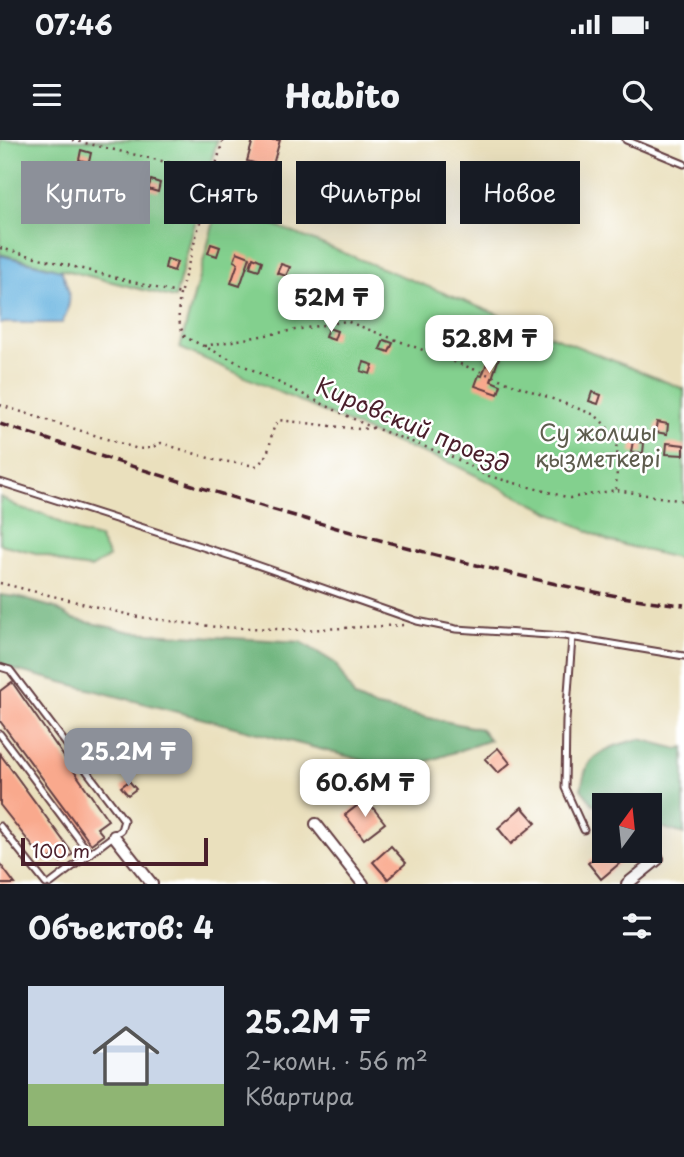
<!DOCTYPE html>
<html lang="ru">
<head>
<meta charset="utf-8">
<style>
	body { margin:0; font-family:"Playpen Sans",sans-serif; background:#20242c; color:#f1f3f6; height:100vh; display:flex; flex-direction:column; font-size:26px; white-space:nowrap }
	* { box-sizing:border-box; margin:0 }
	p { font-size:23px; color:#9ea1a6 }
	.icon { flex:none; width:38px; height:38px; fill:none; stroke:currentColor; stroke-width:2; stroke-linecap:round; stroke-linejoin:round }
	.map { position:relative; height:744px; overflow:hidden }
	.panel { display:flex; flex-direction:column; background:#171b24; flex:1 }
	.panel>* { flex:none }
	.banner { position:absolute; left:21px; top:21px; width:642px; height:63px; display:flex; gap:14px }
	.needle { width:46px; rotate:15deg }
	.controls { position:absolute; left:592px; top:653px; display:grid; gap:14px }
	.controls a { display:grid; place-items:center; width:70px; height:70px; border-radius:0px; background:#171b24; box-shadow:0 7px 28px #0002; font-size:35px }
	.scale { position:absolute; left:21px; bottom:18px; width:187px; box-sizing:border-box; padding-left:7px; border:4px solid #4a1f2b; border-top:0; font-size:19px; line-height:24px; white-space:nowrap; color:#4a1f2b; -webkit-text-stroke:5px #fff; paint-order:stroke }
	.price { position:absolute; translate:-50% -60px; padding:0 16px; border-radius:14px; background:#fff; color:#222; font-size:23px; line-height:46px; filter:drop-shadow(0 2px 4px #0008) }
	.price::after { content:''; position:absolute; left:50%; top:42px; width:21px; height:16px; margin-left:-10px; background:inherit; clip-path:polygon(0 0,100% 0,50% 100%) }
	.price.active { background:#8c9099; color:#fff }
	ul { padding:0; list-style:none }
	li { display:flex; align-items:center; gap:21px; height:175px; padding:0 28px }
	li span { display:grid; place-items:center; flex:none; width:196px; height:140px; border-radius:0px; color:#555 }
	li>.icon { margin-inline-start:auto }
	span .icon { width:84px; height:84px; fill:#fffc; stroke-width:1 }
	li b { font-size:30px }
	h2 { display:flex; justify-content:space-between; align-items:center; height:84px; padding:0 28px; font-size:30px }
	.tag { padding:0 24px; border-radius:0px; background:#171b24; box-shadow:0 7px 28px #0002; font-size:24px; line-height:63px }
	.tag.active { background:#8c9099; color:#fff }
	.status { display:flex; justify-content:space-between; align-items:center; height:49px; padding:0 35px; background:#171b24; direction:ltr }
	.status svg { height:19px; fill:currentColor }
	header { display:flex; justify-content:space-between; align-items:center; height:91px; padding:0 28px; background:#171b24; font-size:32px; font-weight:800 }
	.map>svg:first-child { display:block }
	.green { fill:#83d08e; stroke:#66785c; stroke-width:2 }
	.forest { fill:#6ab279; stroke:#5a6852; stroke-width:2 }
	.water { fill:#67b4e0; stroke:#586a86; stroke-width:2 }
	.building { fill:#f9a98d }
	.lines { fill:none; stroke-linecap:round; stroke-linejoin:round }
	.lane-casing { stroke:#623c41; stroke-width:9 }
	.street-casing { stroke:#623c41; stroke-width:14 }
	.path { stroke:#623c41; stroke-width:2.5; stroke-dasharray:2 5; stroke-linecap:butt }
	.lane { stroke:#fff; stroke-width:5 }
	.street { stroke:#fff; stroke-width:10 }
	.rail { stroke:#4a1f2b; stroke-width:3.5; stroke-dasharray:10 5; stroke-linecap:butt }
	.labels { text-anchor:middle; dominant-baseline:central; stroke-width:5; stroke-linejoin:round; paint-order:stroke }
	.street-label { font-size:23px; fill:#4a1f2b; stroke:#fff }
	.park-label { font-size:23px; fill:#5e5d4e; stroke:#fff }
</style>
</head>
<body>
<div class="status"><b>07:46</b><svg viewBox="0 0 49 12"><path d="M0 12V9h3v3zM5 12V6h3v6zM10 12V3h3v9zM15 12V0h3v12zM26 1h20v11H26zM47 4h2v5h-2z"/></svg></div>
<header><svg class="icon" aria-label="menu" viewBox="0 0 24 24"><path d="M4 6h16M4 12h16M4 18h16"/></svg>Habito<svg class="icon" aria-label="search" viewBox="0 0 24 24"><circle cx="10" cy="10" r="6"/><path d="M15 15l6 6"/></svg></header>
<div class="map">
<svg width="684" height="744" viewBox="0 0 684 744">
	<rect width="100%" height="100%" fill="#fff"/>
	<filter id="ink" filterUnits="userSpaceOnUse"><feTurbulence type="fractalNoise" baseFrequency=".0143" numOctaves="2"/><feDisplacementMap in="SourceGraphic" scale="14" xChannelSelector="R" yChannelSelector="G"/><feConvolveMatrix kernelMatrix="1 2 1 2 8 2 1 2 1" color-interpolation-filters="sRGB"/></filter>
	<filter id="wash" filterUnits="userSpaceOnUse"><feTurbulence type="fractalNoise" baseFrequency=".00686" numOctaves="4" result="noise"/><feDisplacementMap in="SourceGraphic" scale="28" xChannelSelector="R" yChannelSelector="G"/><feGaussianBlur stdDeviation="1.57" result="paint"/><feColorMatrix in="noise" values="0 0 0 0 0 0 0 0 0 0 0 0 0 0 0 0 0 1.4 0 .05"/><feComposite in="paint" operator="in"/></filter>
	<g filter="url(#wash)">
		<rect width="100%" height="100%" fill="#eae0bd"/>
		<g class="green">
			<path d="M0,0H217L175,158L61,129C68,154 74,157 62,183H0V115L55,128L0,114Z"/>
			<path d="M219,63L684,249V420L608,401L453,324L380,297L180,208Z"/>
			<path d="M0,357L24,370L44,374L80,393L99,398L109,417L91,428L69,425L48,416L0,404Z"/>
		</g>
		<g class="forest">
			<path d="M0,455L17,457L55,468L73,479L132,492L301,502L335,523L355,558L373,566L481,589L490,600L411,627L377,624L0,526Z"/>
			<path d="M640,599L678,609L684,607V694L649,684V665H604V669L593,664L581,649C583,642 584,634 587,627C594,610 623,603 640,599Z"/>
		</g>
		<path class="water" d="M0,115L61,130C71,153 73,160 62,183H0Z"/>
		<g id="blocks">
			<g class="building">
				<path d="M253,0H280L272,28L247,21Z"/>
				<path d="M81,10L91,13L89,22L79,20Z"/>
				<path d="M31,19L41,21L39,31L29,28Z"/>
				<path d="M99,29L109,31L106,40L97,38Z"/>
				<path d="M54,38L63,41L61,50L51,48Z"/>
				<path d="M151,40L160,43L158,52L148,49Z"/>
				<path d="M211,104L220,107L217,116L208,113Z"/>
				<path d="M237,112L250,117L240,146L231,143L238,123L234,121Z"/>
				<path d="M253,117L262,121L259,130L250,127Z"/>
				<path d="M167,119L177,122L174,131L165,128Z"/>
				<path d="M281,124L290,127L286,136L277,133Z"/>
				<path d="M312,152L321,155L318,164L309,161Z"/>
				<path d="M328,188L337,191L334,200L325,197Z"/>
				<path d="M384,200L393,203L389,212L380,209Z"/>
				<path d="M491,212L500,215L491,241L501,245L498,254L475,246L479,235L482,236Z"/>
				<path d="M364,222L373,225L370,234L361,231Z"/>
				<path d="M592,252L601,255L598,264L589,261Z"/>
				<path d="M657,282L668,284L667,294L655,292Z"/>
				<path d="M633,301L644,303L643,313L631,312Z"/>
				<path d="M667,303L684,305V315L666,314Z"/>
				<path d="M12,542L108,680L97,688L103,695L91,704L0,581V551Z"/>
				<path d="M498,608L510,623L498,633L485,619Z"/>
				<path d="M0,614L73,714L61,722L55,715L45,722L0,665Z"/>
				<path d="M129,641L136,649L128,655L121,647Z"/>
				<path d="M366,659L385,683L364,699L345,675Z"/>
				<path d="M522,667L536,683L511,704L498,688Z"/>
				<path d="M391,706L406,723L388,739L373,722Z"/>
				<path d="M603,710H619L626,718L601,739L588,723Z"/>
				<path d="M0,724L15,744H0Z"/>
			</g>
		</g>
	</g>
	<g filter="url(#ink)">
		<use href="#blocks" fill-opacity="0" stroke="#623c41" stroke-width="2"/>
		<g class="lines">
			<defs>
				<g id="lane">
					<path d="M626,0L684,24"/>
					<path d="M0,342L234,417L417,481L456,489L564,496L684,516"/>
					<path d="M572,498L566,580L565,648L584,690"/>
					<path d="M0,527L10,530L124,680L121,690L50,744"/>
					<path d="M0,594L90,714"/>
					<path d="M0,686L46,744"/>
				</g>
				<g id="street">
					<path d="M316,684L363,744"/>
					<path d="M114,696L152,744"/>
					<path d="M627,744L658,719"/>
				</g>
			</defs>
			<use href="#lane" class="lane-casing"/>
			<use href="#street" class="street-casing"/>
			<g class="path">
				<path d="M72,0L213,33"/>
				<path d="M0,108L180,154L223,0"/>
				<path d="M180,154C178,170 177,182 185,197L364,284L455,318L485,335L570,358L616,350L684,361"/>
				<path d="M204,206L346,181L595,275C624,301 617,314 616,350"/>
				<path d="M0,265L138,309L151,308L161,303L215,320L257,326C276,308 266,299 278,280L359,289L373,288"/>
				<path d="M0,443L138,477L217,487L303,490L404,485"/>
			</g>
			<use href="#lane" class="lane"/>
			<use href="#street" class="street"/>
			<path class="rail" d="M0,284C153,333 304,382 460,421C533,439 608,458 684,465"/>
		</g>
	</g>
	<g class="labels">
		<g class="street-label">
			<text transform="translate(413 284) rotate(23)">Кировский проезд</text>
		</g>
		<g class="park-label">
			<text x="598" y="291">Су жолшы<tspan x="598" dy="26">қызметкері</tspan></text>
		</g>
	</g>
</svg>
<div class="controls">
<a><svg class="needle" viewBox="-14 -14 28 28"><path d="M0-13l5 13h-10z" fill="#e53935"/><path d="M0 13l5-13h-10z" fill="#9ea1a6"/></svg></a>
</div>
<div class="scale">100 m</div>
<b class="price" style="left:331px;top:194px">52M ₸</b>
<b class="price" style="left:489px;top:235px">52.8M ₸</b>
<b class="price active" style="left:128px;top:648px">25.2M ₸</b>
<b class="price" style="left:365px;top:679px">60.6M ₸</b>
<div class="banner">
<a class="tag active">Купить</a>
<a class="tag">Снять</a>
<a class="tag">Фильтры</a>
<a class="tag">Новое</a>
</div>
</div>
<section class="panel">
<h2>Объектов: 4<svg class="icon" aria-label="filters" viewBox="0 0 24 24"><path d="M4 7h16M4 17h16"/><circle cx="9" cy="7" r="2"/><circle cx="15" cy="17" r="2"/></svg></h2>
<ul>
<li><span style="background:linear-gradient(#c9d6e8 70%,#8fb573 0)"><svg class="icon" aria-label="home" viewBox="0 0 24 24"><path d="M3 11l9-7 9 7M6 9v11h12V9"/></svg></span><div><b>25.2M ₸</b><p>2-комн. · 56 m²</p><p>Квартира</p></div></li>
</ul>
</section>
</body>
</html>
